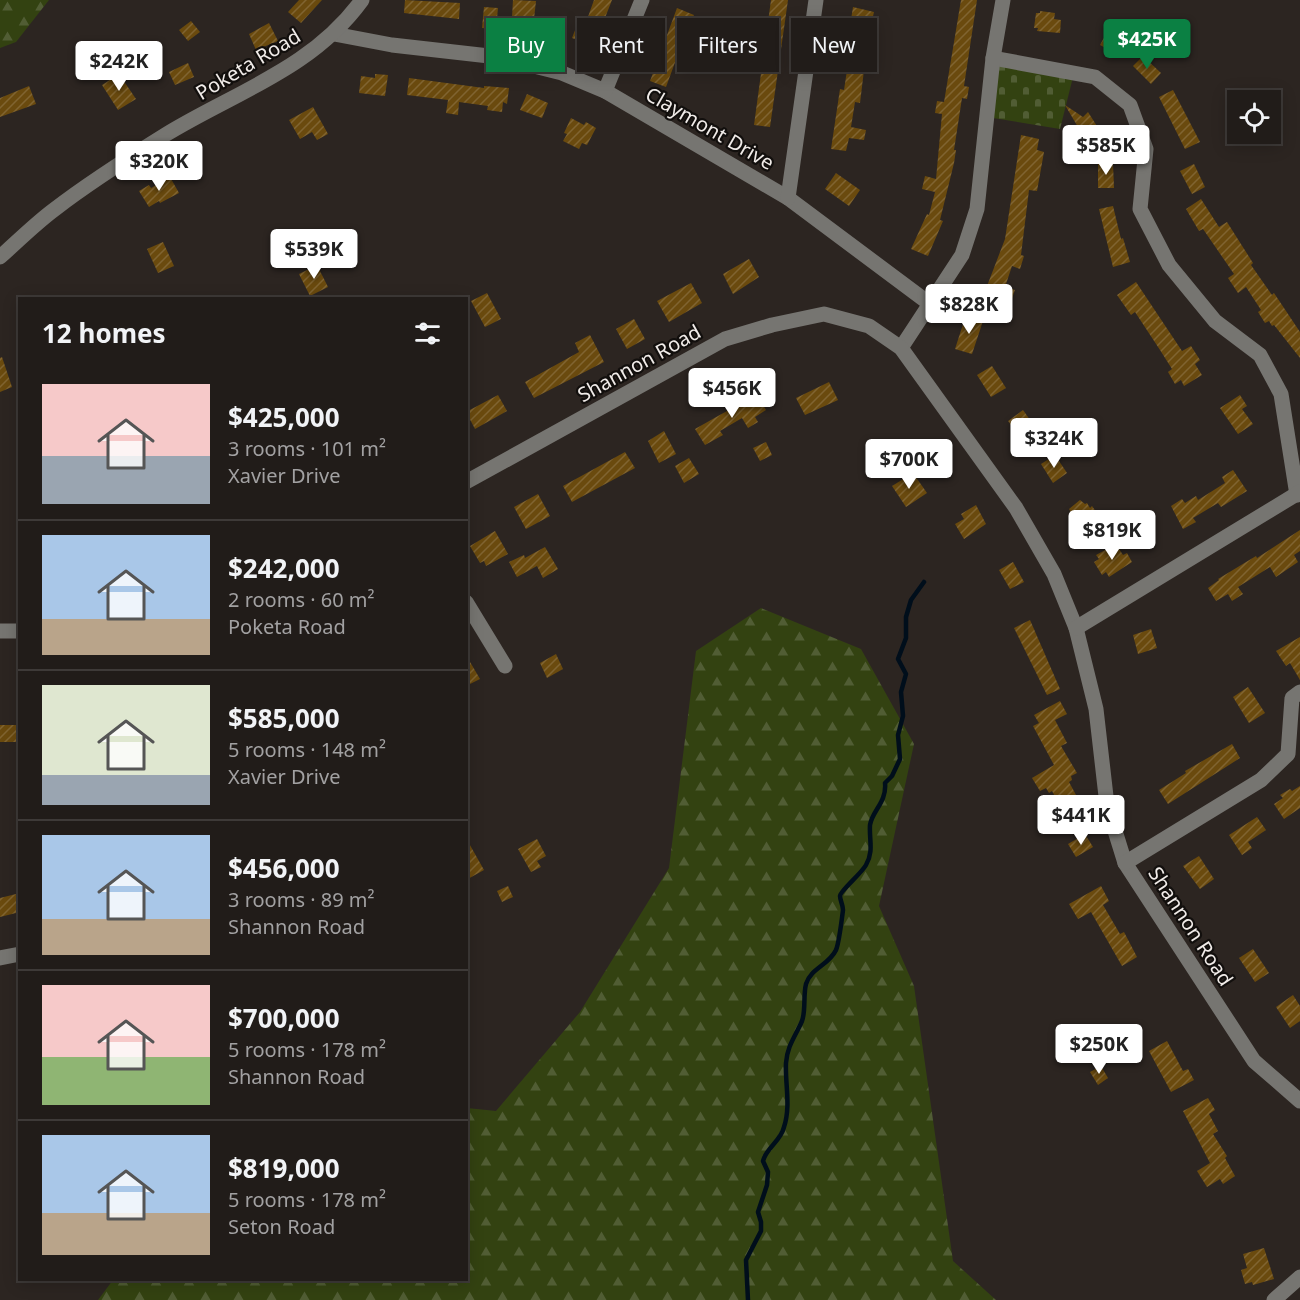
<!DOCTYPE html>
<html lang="en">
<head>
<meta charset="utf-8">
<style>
	body { margin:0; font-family:"Noto Sans",sans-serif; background:#2d2926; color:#f1f3f6; height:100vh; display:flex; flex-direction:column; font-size:22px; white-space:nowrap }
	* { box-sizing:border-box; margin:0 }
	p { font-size:20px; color:#a2a1a2 }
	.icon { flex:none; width:33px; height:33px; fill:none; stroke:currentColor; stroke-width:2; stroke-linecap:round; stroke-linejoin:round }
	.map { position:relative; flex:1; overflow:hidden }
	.panel { position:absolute; left:18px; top:297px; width:450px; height:984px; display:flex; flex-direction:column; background:#211c19; border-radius:0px; box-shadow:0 3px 15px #0003,0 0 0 2px #3e3a38 }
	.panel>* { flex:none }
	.guide { position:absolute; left:486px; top:18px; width:570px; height:54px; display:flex; gap:12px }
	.controls { position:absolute; left:1227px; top:90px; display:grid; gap:12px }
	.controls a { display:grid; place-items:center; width:54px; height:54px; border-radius:0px; background:#211c19; box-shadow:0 3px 15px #0003,0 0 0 2px #3e3a38; font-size:30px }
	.price { position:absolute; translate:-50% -51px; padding:0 14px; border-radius:6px; background:#fff; color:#222; font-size:20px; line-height:39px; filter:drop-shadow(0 2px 3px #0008) }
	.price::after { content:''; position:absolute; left:50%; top:36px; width:18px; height:14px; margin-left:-9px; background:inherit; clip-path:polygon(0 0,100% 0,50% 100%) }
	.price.current { background:#0b8043; color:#fff }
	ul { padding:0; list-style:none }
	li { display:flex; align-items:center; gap:18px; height:150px; padding:0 24px }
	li+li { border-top:2px solid #3e3a38 }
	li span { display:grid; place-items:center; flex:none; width:168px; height:120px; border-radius:0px; color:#555 }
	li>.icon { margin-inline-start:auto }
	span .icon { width:72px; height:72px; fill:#fffc; stroke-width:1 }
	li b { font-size:26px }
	h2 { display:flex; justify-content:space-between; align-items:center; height:72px; padding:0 24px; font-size:26px }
	.chip { padding:0 21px; border-radius:0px; background:#211c19; box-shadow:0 3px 15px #0003,0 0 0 2px #3e3a38; font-size:21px; line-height:54px }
	.chip.current { background:#0b8043; color:#fff }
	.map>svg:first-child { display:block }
	.forest { fill:url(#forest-firs) }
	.cemetery { fill:url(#cemetery-stones) }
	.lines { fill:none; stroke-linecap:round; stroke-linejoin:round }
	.stream { stroke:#000e1b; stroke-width:4.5 }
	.building { fill:url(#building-hatch) }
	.minor { stroke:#767571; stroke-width:15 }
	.labels { text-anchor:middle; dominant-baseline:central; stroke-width:4.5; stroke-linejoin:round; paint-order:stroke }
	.street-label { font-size:20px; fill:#f1ece9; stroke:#120f0d }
</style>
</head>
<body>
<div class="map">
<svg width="1300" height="1300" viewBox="0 0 1300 1300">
	<defs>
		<pattern id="forest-firs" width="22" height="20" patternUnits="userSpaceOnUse" patternTransform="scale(1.5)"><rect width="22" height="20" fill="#334211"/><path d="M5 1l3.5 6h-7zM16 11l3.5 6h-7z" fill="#515d34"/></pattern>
		<pattern id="cemetery-stones" width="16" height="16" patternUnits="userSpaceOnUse" patternTransform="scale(1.5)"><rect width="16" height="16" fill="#334211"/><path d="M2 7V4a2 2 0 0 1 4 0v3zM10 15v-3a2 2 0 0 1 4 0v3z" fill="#515d34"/></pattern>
		<pattern id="building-hatch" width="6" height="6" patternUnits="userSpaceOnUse" patternTransform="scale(1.5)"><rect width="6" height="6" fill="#6a4a0e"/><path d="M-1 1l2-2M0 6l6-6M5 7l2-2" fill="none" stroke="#806431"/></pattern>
	</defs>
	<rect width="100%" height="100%" fill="#2c2521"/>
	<g class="forest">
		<path d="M0,0H49L16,42L0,48Z"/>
		<path d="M761,608L861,649L914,744L879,906L914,986L953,1261L996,1300H98L113,1280H466L467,1108L496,1111L580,1012L669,868L696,651Z"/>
	</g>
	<path class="cemetery" d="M993,58L1074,73L1060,129L987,117Z"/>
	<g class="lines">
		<path class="stream" d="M748,1300L746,1260L761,1231V1222L758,1212L767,1185L768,1172L763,1161C766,1148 781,1141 784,1127C791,1106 785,1084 786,1063C787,1046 796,1035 802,1021C806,1010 803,996 806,984C811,968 829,965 836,950C839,943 842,918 843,910C843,905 840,900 840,896C840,891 861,874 866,865C874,851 869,840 870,825C872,811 887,802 885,783L892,776L900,759L898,735L903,716L901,692L906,674L898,659L906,638V617L911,600L924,582"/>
	</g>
	<g class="building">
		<path d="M299,0H322L301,23L288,12Z"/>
		<path d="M405,0L460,3L459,19L404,13Z"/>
		<path d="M513,0L536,1L534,19L512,17Z"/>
		<path d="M594,0H612L594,46L572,38L577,25L584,28Z"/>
		<path d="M771,0H788L770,127L754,125Z"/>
		<path d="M961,0H977L964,86L969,87L967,99L962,98L954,150H956L954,163L940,220L943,221L928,256L911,249L927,214L929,215L935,192L922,189L925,176L936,179L942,114L935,113L937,101L944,102Z"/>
		<path d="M484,7L498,8L496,29L482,28Z"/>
		<path d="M853,7L874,12L871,25L868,24L863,47L875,49L873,63L865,62L860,103L855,102L851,127L866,130L864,140L849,138L846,151L831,149L840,89L844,90L849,57H845Z"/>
		<path d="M677,8L694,15L689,27L694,29L689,40L684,38L666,87L650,81Z"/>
		<path d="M1040,11L1055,13L1054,19L1061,20L1060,33L1037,31L1038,28H1034L1036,13H1040Z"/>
		<path d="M191,21L200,32L188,41L179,30Z"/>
		<path d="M1113,21L1125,27L1119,39L1124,41L1117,54L1100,45Z"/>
		<path d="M269,23L278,41L256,50L249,34Z"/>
		<path d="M1143,56L1161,73L1151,84L1133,66Z"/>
		<path d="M188,63L194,77L175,85L169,72Z"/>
		<path d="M119,74L136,99L118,110L102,85Z"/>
		<path d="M375,74L388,75L385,96L359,93L361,76L375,78Z"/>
		<path d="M409,78L484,88V86L509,88L507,104L503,102L502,112L487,110L488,106L459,102L458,115L446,113L448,100L407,95Z"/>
		<path d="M29,86L36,104L0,117V98Z"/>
		<path d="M1173,90L1200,142L1185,149L1159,97Z"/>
		<path d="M527,94L548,103L542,118L520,110Z"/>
		<path d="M1065,105L1083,117L1088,112L1107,142L1092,151Z"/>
		<path d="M313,107L328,134L317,140L312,132L300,139L289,120Z"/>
		<path d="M571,118L584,125L586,122L596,128L587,145L582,143L579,149L563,141L567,134L564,133Z"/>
		<path d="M1021,135L1039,139L1037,150L1044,152L1037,191L1029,190L1021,255L1024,256L1020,269L1012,266L1005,287L1015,290L1008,310L999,307L997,313L979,307L1005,239Z"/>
		<path d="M1098,163H1113L1114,188H1098Z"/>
		<path d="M1194,164L1205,187L1192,194L1180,171Z"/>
		<path d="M836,173L860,190L849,206L825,189Z"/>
		<path d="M170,177L179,193L160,203L159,201L149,207L139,191L149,185L151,188Z"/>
		<path d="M1201,199L1219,227L1227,222L1253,263L1251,265L1272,295L1274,293L1300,332V358L1274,325L1272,326L1269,321L1265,323L1258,312L1261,310L1246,287L1238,293L1228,278L1234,274L1203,229L1199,231L1186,209Z"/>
		<path d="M1113,206L1121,239L1123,238L1130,262L1113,267L1099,209Z"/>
		<path d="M163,242L174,266L158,273L147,249Z"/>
		<path d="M749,259L759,277L733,294L723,274Z"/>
		<path d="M317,265L328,287L310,296L299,274Z"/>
		<path d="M1136,282L1182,351L1191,346L1200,360L1195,364L1202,375L1184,386L1181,380L1175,384L1168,372L1172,369L1160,350L1135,312L1131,315L1117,295Z"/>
		<path d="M691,283L702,303L669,322L657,301Z"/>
		<path d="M487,293L501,319L485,327L471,301Z"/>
		<path d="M966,315L983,321L972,354L955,349Z"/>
		<path d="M634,319L645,339L627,349L616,329Z"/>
		<path d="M590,335L604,362L534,398L525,382L579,352L575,343Z"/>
		<path d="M2,357L12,387L0,392V358Z"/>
		<path d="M992,366L1006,388L991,397L977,375Z"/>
		<path d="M829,382L838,400L805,415L796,398Z"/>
		<path d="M757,394L766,410L755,417L758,422L748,428L742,418L720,431L723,435L705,445L695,429Z"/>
		<path d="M498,395L507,411L475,429L466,412Z"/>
		<path d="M1240,395L1247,406L1242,409L1253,424L1238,434L1220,408Z"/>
		<path d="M1023,410L1038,431L1024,442L1008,421Z"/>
		<path d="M664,431L676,454L659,463L648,441Z"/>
		<path d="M766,442L772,455L760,461L753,448Z"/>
		<path d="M625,452L635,468L572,502L563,486Z"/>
		<path d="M1055,455L1067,473L1053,483L1041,464Z"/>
		<path d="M689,458L699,474L684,483L675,466Z"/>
		<path d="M1233,470L1247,491L1221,507L1218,503L1193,518L1196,522L1183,529L1171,506L1182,499L1185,503L1196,496L1198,500L1225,483L1222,477Z"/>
		<path d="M913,473L927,493L906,507L892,486Z"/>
		<path d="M538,494L550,516L526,529L514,507Z"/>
		<path d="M1080,500L1085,504L1087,503L1090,508L1092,506L1101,519L1081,534L1073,523L1076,521L1069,509Z"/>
		<path d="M976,505L986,524L964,539L955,524L964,519L961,514Z"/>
		<path d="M1300,530V551L1294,555L1298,562L1276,577L1270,567L1238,587L1243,594L1232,601L1228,594L1216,601L1208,588L1219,580L1218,579L1256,556L1257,558Z"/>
		<path d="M495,531L508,554L486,566L484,561L480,563L470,546Z"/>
		<path d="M1116,544L1123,555L1127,553L1132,562L1109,577L1106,572L1102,575L1094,562L1099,559L1096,555Z"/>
		<path d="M545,547L558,569L543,578L537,566L517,577L509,562L524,555L525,558Z"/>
		<path d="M1013,562L1024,582L1010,589L999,570Z"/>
		<path d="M1030,620L1060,689L1047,695L1014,628Z"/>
		<path d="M1151,629L1157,648L1138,654L1133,635Z"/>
		<path d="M1300,637V680L1290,663L1286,666L1276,651Z"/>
		<path d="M556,654L563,669L547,678L540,663Z"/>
		<path d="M466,655L480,679L466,686Z"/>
		<path d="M1248,687L1265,713L1249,723L1233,697Z"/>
		<path d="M1060,701L1067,714L1055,720L1067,743L1061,746L1077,773L1071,776L1072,780L1069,782L1082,806L1065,815L1052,791L1049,793L1046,788L1040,791L1032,778L1054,765L1033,726L1039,723L1034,715Z"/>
		<rect x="0" y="725" width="20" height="17"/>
		<path d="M1232,744L1240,758L1168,804L1159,790L1186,773L1185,771Z"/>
		<path d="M1300,786V808L1284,819L1274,804L1283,798L1280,795L1290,789L1292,791Z"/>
		<path d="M1257,817L1266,830L1248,842L1252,848L1242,855L1229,835Z"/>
		<path d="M1085,834L1093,847L1076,857L1068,844Z"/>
		<path d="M466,838L484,870L466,880Z"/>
		<path d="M537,839L546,856L537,861L541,867L531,872L518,849Z"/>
		<path d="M1199,856L1214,879L1200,889L1183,866Z"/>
		<path d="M508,886L513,897L502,902L497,891Z"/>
		<path d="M1101,886L1109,901L1103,905L1120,934L1124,932L1137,957L1122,966L1091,912L1078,919L1069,904Z"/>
		<path d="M16,894L18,902L20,901V912L0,917V898Z"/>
		<path d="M1253,949L1269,973L1255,982L1239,958Z"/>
		<path d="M1293,995L1300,1006V1021L1290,1028L1276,1007Z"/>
		<path d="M1167,1041L1183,1071L1188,1069L1194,1080L1171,1092L1149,1051Z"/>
		<path d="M1101,1066L1108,1078L1098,1085L1090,1072Z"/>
		<path d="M1208,1098L1215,1110L1209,1114L1218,1131L1213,1134L1227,1156L1225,1158L1235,1176L1223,1184L1220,1179L1207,1187L1197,1171L1210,1163L1183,1111Z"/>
		<path d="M1264,1248L1274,1279L1253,1285L1252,1282L1245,1284L1241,1270L1247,1268L1243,1254Z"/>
	</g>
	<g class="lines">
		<g class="minor">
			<path d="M334,34L392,45L498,57L562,73L605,91L788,198L930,304"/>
			<path d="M993,58L1095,77L1130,105L1146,149L1140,209L1169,265L1215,321L1260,355L1281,394L1297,495"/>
			<path d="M605,91L642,0"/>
			<path d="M788,198L816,0"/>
			<path d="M0,257C18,241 36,223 55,209C90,182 128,158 165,135C235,92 312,69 362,0"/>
			<path d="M901,348L962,255L977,209L993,58L1003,0"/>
			<path d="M466,482L725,339L772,325L824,314L869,326L901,348L1016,508L1054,574L1076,628L1096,709L1107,805L1125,863L1254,1061L1300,1101"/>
			<path d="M466,602L505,666"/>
			<path d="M1076,628L1300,492"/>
			<path d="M0,631H20"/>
			<path d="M1125,863L1261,780L1288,754L1292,698L1300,692"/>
			<path d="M0,958L20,954"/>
			<path d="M1274,1300L1300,1277"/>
		</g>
	</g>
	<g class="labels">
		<g class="street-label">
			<text transform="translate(248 64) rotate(-31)">Poketa Road</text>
			<text transform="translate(710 128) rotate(30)">Claymont Drive</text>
			<text transform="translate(639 363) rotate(-29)">Shannon Road</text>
			<text transform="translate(1191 926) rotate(57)">Shannon Road</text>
		</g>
	</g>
</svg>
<div class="controls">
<a><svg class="icon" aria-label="locate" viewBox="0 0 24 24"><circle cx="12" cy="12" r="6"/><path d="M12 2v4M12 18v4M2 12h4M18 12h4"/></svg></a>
</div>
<b class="price current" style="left:1147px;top:70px">$425K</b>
<b class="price" style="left:119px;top:92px">$242K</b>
<b class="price" style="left:1106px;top:176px">$585K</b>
<b class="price" style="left:159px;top:192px">$320K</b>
<b class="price" style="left:314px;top:280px">$539K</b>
<b class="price" style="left:969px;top:335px">$828K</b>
<b class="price" style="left:732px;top:419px">$456K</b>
<b class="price" style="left:1054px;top:469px">$324K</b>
<b class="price" style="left:909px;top:490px">$700K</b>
<b class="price" style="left:1112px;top:561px">$819K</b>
<b class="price" style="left:1081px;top:846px">$441K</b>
<b class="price" style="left:1099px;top:1075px">$250K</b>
<div class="guide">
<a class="chip current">Buy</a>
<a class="chip">Rent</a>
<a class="chip">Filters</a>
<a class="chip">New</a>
</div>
<section class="panel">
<h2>12 homes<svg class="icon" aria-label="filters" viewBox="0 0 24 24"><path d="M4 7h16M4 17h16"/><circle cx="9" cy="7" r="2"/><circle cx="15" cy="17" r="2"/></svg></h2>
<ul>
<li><span style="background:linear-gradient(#f6c9c9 60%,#9aa5b1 0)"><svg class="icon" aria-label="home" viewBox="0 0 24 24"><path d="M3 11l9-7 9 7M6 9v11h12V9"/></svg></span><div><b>$425,000</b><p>3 rooms · 101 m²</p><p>Xavier Drive</p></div></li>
<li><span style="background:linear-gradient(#a9c7e8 70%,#b9a48a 0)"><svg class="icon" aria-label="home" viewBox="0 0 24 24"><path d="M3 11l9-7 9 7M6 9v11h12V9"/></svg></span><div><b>$242,000</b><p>2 rooms · 60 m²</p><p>Poketa Road</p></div></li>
<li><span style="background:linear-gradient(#dfe7d0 75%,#9aa5b1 0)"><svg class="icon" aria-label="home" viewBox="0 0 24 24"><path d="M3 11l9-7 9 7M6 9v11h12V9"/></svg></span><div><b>$585,000</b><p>5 rooms · 148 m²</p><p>Xavier Drive</p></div></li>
<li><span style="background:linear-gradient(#a9c7e8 70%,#b9a48a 0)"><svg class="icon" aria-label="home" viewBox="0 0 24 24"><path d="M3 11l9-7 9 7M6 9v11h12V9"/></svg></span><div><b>$456,000</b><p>3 rooms · 89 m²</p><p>Shannon Road</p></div></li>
<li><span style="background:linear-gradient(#f6c9c9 60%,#8fb573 0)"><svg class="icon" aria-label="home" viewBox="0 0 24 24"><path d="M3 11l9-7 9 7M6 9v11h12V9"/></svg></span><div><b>$700,000</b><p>5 rooms · 178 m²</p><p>Shannon Road</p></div></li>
<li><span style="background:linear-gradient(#a9c7e8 65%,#b9a48a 0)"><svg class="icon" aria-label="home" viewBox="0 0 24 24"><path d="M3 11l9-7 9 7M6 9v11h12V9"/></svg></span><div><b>$819,000</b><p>5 rooms · 178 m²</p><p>Seton Road</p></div></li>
</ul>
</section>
</div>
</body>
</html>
